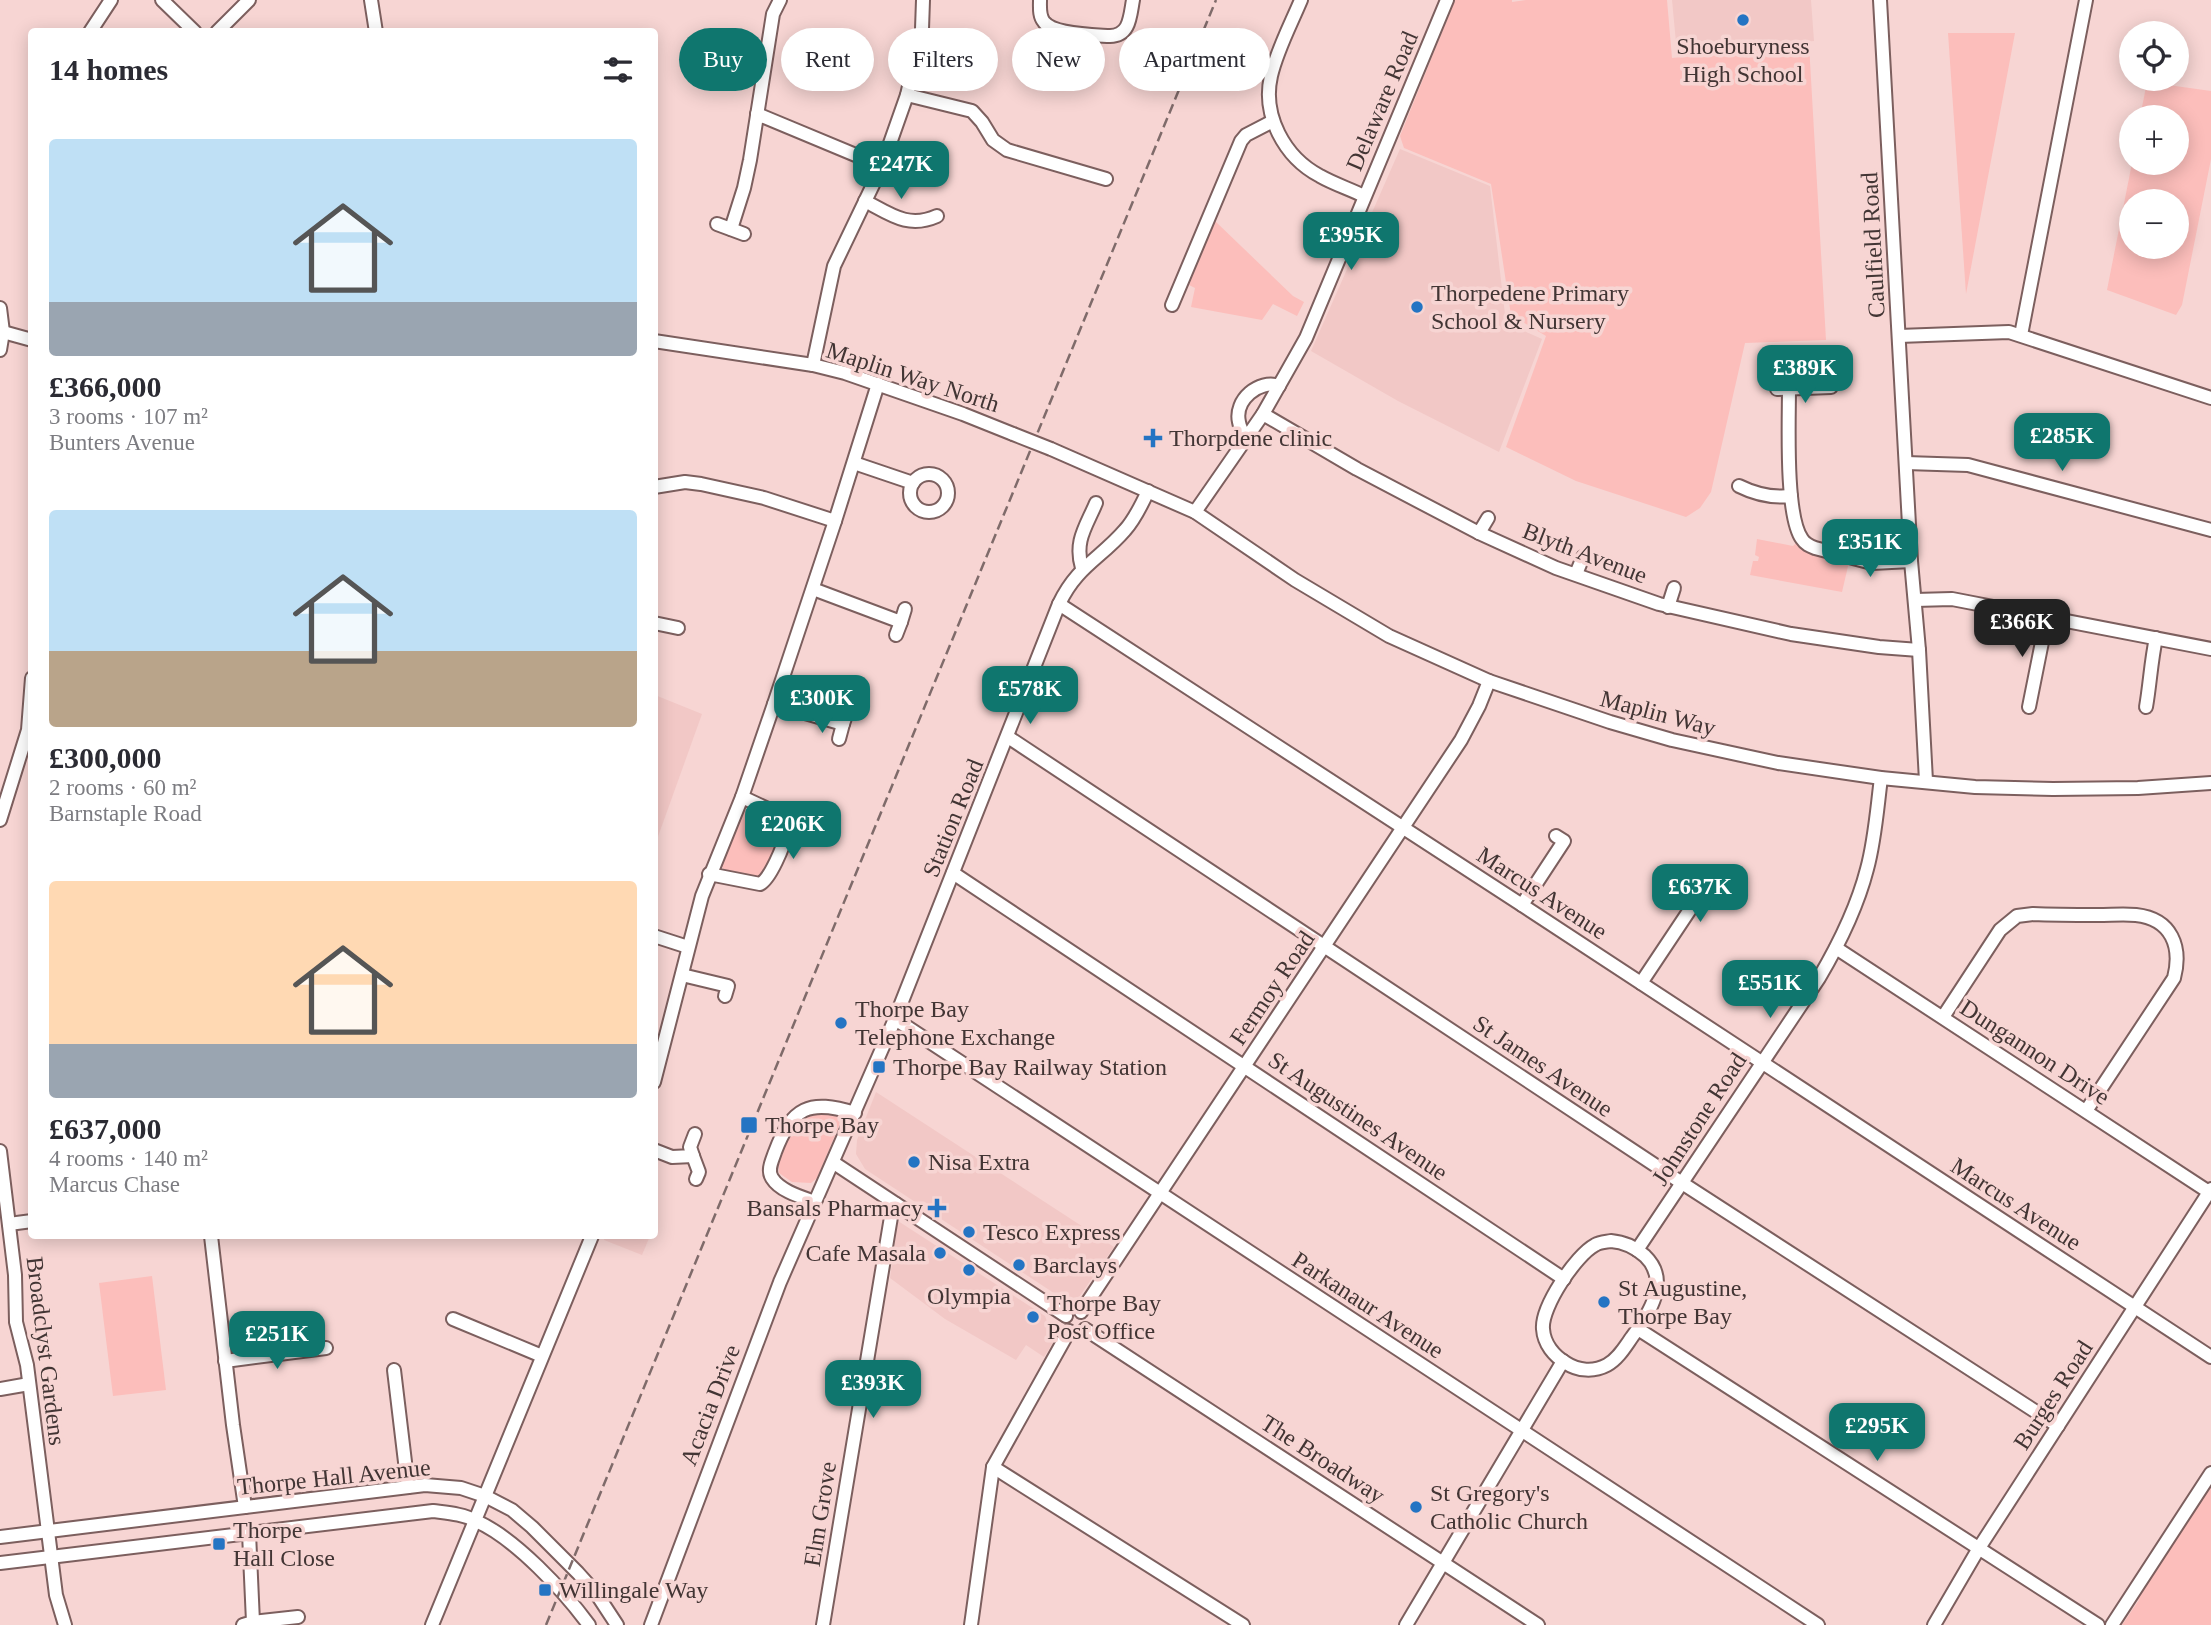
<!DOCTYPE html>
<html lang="en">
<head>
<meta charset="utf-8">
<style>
	body { margin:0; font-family:"Times New Roman",serif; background:#f2f2f3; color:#2b2b33; height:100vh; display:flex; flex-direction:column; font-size:26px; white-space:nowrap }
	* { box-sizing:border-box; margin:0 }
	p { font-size:23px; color:#7c7c81 }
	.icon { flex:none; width:38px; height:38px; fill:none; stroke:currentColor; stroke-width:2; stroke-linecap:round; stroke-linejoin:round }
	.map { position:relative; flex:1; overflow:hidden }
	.details { position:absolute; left:28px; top:28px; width:630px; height:1211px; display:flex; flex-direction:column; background:#fff; border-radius:7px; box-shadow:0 4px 18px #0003 }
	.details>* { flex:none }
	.top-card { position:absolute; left:679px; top:28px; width:665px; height:63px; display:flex; gap:14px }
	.buttons { position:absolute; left:2119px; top:21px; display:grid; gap:14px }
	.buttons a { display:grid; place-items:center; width:70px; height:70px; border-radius:50%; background:#fff; box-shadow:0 4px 18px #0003; font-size:35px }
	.price { position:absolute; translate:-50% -60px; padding:0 16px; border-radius:14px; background:#0f766e; color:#fff; font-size:23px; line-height:46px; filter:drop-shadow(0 2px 4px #0008) }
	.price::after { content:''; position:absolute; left:50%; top:42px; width:21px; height:16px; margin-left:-10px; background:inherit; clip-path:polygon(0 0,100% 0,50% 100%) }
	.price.current { background:#222; color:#fff }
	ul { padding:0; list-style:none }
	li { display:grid; align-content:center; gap:14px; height:371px; padding:0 21px }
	li span { display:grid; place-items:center; height:217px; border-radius:7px; color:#555 }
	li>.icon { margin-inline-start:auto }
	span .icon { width:126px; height:126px; fill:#fffc; stroke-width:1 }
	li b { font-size:30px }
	h2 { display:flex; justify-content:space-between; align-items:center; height:84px; padding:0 21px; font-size:30px }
	.tag { padding:0 24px; border-radius:32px; background:#fff; box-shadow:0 4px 18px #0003; font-size:24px; line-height:63px }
	.tag.current { background:#0f766e; color:#fff }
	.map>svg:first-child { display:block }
	.built { fill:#f2c8c6 }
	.green { fill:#fcbebb; fill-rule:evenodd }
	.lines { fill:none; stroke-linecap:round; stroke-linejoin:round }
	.minor-casing { stroke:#7c5f5e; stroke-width:16 }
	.minor { stroke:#fff; stroke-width:12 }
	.rail { stroke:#7f6b6a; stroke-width:2.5; stroke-dasharray:10 5; stroke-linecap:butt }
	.minor-bridge-casing { stroke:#7c5f5e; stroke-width:16; stroke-linecap:butt }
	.minor-bridge { stroke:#fff; stroke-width:12 }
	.poi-dot { fill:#2474c3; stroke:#f7d5d3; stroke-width:2.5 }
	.labels { text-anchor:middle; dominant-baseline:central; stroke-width:7; stroke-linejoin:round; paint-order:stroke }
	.poi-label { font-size:24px; fill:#423534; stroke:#f7d5d3; text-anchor:start }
	.street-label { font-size:24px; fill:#423534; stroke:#f7d5d3 }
</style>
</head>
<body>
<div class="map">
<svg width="2211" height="1625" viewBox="0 0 2211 1625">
	<rect width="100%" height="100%" fill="#f7d5d3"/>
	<g class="built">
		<path d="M1672,0H1811L1814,41L1677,53Z"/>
		<path d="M1400,149L1490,186L1506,323L1542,339L1499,452L1398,401L1311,351Z"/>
		<path d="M655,695L702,714L655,845Z"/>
		<path d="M876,1092L1114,1247L1079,1297L1063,1299L865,1169L856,1154L857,1140Z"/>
		<path d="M898,1221L1045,1316L1054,1341L1044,1357L1026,1345L1016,1360L945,1319L890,1278Z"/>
		<path d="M605,1236H650L642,1255L604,1240Z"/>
	</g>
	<g class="green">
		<path d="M1455,0H1512V2L1526,0H1667L1672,58L1809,44L1826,340L1745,343L1711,492L1700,508L1686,517L1576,481L1506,447L1546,336L1511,315L1491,184L1404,148L1400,136Z"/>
		<path d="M1948,33H2015L1966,294Z"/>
		<path d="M2147,82L2211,91V159L2182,305L2176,315L2107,290L2132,163H2177V117H2140ZM2177,201V247H2132V201Z"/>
		<path d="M1215,221L1293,296L1304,302L1297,316L1273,304L1262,320L1191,307L1195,288L1189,285Z"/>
		<path d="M1757,539L1793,546L1798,541L1849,562L1842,592L1750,575L1753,561H1758L1759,557L1755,555Z"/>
		<path d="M755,807L779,822L782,832L765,876L762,878L725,872L720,863L741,814L743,811Z"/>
		<path d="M816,1108L844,1114L817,1178L811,1183L792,1182L779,1173C778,1158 784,1131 796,1121C802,1116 809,1112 816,1108Z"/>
		<path d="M152,1276L166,1390L113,1396L99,1283Z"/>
		<path d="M2211,1483V1625H2122L2139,1600L2136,1598Z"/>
	</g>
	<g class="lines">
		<defs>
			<g id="minor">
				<path d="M162,0L195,32"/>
				<path d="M371,0L376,32"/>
				<path d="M1040,0C1040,8 1039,16 1044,22C1054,35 1094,35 1110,36C1130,36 1130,16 1133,0"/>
				<path d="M1301,0C1291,24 1277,50 1271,76C1262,115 1284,157 1320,176C1334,184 1350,189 1364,196"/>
				<path d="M1880,0L1911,561L1919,650L1926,781"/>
				<path d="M90,32L111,0"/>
				<path d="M217,32L249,0"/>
				<path d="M907,95L972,111L982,122L993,140L1007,150L1106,179"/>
				<path d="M757,114L882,166"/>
				<path d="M865,201C890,214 908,229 937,216"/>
				<path d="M717,224L744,234"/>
				<path d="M731,229L744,188L750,160L773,14L780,0"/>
				<path d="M1172,305L1241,141L1246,135L1273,121"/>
				<path d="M0,308L3,332L0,350"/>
				<path d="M3,332L32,340"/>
				<path d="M2021,335L2086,0"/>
				<path d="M1899,336L2009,332L2211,398"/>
				<path d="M654,341L813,365L845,373L963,414L1013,434"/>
				<path d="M813,365L834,266L882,166L907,95L922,29L923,0"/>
				<path d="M1777,389L1831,387"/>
				<path d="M1789,389C1789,420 1785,516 1802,539C1805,544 1810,546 1815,548L1872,563L1911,561"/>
				<path d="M1263,414L1357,469L1479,533L1556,568L1659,604L1791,634L1879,647L1919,650"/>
				<path d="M1247,438C1243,433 1240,429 1239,422C1234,400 1259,379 1279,386"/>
				<path d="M1051,449L1195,512L1295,580L1389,636L1489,681L1610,722L1672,740L1778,763L1881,778L1975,787L2053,789L2138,788L2211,783"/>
				<path d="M854,463L913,483"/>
				<path d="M1906,463L1968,465L2211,530"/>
				<circle cx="929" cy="493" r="19"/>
				<path d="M1739,486C1755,494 1773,498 1791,496"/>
				<path d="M654,487L685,482L701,484L764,498L835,521"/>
				<path d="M1195,512L1263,414L1306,338L1447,0"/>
				<path d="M1479,533L1488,518"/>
				<path d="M1082,568C1074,541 1086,527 1096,503"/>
				<path d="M1576,574L1583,557"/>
				<path d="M813,589L901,622L905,609"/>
				<path d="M1915,600L1952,599L2211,649"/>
				<path d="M1059,604L1522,905L2211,1357"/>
				<path d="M1668,607L1674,588"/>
				<path d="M654,623L678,628"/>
				<path d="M896,635L901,622"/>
				<path d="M774,704L843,724L847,712"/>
				<path d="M2029,707L2047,617"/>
				<path d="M2146,707C2150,684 2151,661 2156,638"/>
				<path d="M1008,737L1682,1183L2058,1426"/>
				<path d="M839,739L843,724"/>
				<path d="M0,820L28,730L32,678"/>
				<path d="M953,873L1564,1279"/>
				<path d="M709,874L760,884C770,879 784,846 786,834C787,830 786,826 785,822L770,810L742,797"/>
				<path d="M1522,905L1564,841L1556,836"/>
				<path d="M654,936L688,947"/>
				<path d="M1836,948L2209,1192"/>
				<path d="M682,975L728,986L725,996"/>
				<path d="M1641,983L1711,878L1703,872"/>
				<path d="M1943,1017L2000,930L2017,916L2033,914C2055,915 2077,915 2098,915C2111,915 2124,914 2136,915C2172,919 2182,947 2174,978L2086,1111"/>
				<path d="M895,1019L1818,1625"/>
				<path d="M654,1082L702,896L742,797L774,704L835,521L878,384"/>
				<path d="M654,1150L672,1157L693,1156L690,1147L695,1134"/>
				<path d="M0,1151L15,1275L16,1322L27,1365L56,1595L65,1625"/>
				<path d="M693,1156L699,1172L696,1179"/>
				<path d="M834,1163L1066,1316"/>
				<path d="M815,1202C801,1197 780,1191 772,1178C767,1170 772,1161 775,1152C792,1107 809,1099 855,1113"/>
				<path d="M9,1224L32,1221"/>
				<path d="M211,1236L233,1425L245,1507"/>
				<path d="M1611,1241C1624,1242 1635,1247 1645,1256C1671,1281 1649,1314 1632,1337C1625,1347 1618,1359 1607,1365C1594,1372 1578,1371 1566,1363C1554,1356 1544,1344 1543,1329C1541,1307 1576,1255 1595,1245C1600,1242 1606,1242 1611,1241Z"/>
				<path d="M1637,1250L1819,978C1839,944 1857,908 1867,869C1875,840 1877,809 1881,778"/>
				<path d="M1081,1312L1461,740L1479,706L1489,681"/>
				<path d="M453,1319L542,1356"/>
				<path d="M1085,1329L1538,1625"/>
				<path d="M1638,1329L2098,1625"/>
				<path d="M225,1361L326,1348"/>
				<path d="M394,1370L408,1487"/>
				<path d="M0,1389L29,1384"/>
				<path d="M993,1467L1243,1625"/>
				<path d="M0,1537L425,1485L461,1488L485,1496L512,1510L532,1527L578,1573L596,1593L617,1625"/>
				<path d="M0,1563L433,1511C448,1513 463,1514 476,1521C515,1538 564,1591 589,1625"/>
				<path d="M253,1622L298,1617"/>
				<path d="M243,1625L253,1622L249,1533"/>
				<path d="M432,1625L592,1236"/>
				<path d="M651,1625L780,1282L895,1019L1059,604C1077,566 1100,559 1125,530C1135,519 1142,504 1148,491"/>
				<path d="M823,1625L892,1211L896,1204"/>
				<path d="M971,1625L993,1467L1069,1331"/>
				<path d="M1406,1625L1563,1361"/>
				<path d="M1934,1625L1979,1548L2211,1189"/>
				<path d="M2112,1625L2211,1473"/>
			</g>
		</defs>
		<use href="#minor" class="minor-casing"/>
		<use href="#minor" class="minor"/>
		<path class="rail" d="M546,1625L1216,0"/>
		<defs>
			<path id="minor-bridge" d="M1013,434L1051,449"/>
		</defs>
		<use href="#minor-bridge" class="minor-bridge-casing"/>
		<use href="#minor-bridge" class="minor-bridge"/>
	</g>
	<g class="poi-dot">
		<circle cx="1743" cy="20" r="7"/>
		<circle cx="1417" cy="307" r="7"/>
		<path d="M1149.5 427.5h7v7h7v7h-7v7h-7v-7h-7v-7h7z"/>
		<circle cx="841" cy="1023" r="7"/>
		<rect x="872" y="1060" width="14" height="14" rx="3.5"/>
		<rect x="740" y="1116" width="18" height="18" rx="3.5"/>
		<circle cx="914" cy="1162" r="7"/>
		<path d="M933.5 1197.5h7v7h7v7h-7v7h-7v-7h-7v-7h7z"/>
		<circle cx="969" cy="1232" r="7"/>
		<circle cx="940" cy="1253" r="7"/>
		<circle cx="1019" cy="1265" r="7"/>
		<circle cx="969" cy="1270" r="7"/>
		<circle cx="1604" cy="1302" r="7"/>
		<circle cx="1033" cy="1317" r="7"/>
		<circle cx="1416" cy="1507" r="7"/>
		<rect x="212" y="1537" width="14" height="14" rx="3.5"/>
		<rect x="538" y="1583" width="14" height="14" rx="3.5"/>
	</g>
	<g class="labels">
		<g class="poi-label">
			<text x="1743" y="46" text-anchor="middle">Shoeburyness<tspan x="1743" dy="28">High School</tspan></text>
			<text x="1431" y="293">Thorpedene Primary<tspan x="1431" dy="28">School &amp; Nursery</tspan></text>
			<text x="1169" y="438">Thorpdene clinic</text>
			<text x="855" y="1009">Thorpe Bay<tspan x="855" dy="28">Telephone Exchange</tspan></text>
			<text x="893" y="1067">Thorpe Bay Railway Station</text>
			<text x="765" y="1125">Thorpe Bay</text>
			<text x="928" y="1162">Nisa Extra</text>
			<text x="923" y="1208" text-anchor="end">Bansals Pharmacy</text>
			<text x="983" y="1232">Tesco Express</text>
			<text x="926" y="1253" text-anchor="end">Cafe Masala</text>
			<text x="1033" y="1265">Barclays</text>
			<text x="1618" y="1288">St Augustine,<tspan x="1618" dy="28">Thorpe Bay</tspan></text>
			<text x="969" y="1296" text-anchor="middle">Olympia</text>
			<text x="1047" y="1303">Thorpe Bay<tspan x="1047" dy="28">Post Office</tspan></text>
			<text x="1430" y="1493">St Gregory's<tspan x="1430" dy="28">Catholic Church</tspan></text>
			<text x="233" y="1530">Thorpe<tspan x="233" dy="28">Hall Close</tspan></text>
			<text x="559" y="1590">Willingale Way</text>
		</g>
		<g class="street-label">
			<text transform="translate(1382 101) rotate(-67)">Delaware Road</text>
			<text transform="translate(1873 245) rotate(-93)">Caulfield Road</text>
			<text transform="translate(913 377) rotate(18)">Maplin Way North</text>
			<text transform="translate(1585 553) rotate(21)">Blyth Avenue</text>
			<text transform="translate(1658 713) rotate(15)">Maplin Way</text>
			<text transform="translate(953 818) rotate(-68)">Station Road</text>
			<text transform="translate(1542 893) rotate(33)">Marcus Avenue</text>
			<text transform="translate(1272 988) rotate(-56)">Fermoy Road</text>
			<text transform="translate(2035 1052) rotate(33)">Dungannon Drive</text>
			<text transform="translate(1543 1066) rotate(34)">St James Avenue</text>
			<text transform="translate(1358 1116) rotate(34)">St Augustines Avenue</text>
			<text transform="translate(1699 1119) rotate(-57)">Johnstone Road</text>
			<text transform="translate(2016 1204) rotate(33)">Marcus Avenue</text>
			<text transform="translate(1368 1305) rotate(33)">Parkanaur Avenue</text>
			<text transform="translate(46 1351) rotate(83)">Broadclyst Gardens</text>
			<text transform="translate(2053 1395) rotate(-57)">Burges Road</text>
			<text transform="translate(710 1405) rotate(-69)">Acacia Drive</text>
			<text transform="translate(1323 1459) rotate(33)">The Broadway</text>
			<text transform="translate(334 1477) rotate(-6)">Thorpe Hall Avenue</text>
			<text transform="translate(820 1514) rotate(-81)">Elm Grove</text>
		</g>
	</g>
</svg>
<div class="buttons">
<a><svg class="icon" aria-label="locate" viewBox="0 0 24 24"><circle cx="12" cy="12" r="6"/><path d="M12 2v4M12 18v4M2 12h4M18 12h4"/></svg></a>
<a>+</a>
<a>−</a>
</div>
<b class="price" style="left:901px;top:201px">£247K</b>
<b class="price" style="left:1351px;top:272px">£395K</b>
<b class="price" style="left:1805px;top:405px">£389K</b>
<b class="price" style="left:2062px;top:473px">£285K</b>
<b class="price" style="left:1870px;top:579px">£351K</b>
<b class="price current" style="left:2022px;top:659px">£366K</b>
<b class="price" style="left:1030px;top:726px">£578K</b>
<b class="price" style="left:822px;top:735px">£300K</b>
<b class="price" style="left:793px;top:861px">£206K</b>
<b class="price" style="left:1700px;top:924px">£637K</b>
<b class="price" style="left:1770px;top:1020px">£551K</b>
<b class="price" style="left:277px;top:1371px">£251K</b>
<b class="price" style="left:873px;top:1420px">£393K</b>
<b class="price" style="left:1877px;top:1463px">£295K</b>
<div class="top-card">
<a class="tag current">Buy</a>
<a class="tag">Rent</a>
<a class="tag">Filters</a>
<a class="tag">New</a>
<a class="tag">Apartment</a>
</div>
<section class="details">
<h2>14 homes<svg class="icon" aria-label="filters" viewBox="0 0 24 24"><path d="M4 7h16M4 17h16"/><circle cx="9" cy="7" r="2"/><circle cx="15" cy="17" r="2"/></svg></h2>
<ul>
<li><span style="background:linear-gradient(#bfe0f5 75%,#9aa5b1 0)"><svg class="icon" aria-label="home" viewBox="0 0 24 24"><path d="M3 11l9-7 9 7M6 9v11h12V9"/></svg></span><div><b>£366,000</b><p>3 rooms · 107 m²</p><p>Bunters Avenue</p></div></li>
<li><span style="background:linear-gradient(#bfe0f5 65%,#b9a48a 0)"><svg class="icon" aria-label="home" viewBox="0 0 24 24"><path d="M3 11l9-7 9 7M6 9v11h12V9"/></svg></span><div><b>£300,000</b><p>2 rooms · 60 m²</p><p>Barnstaple Road</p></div></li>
<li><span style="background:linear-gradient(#ffd9b3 75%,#9aa5b1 0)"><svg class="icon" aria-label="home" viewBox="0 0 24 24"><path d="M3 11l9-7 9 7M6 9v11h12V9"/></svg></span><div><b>£637,000</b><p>4 rooms · 140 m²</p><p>Marcus Chase</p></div></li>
</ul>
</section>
</div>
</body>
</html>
